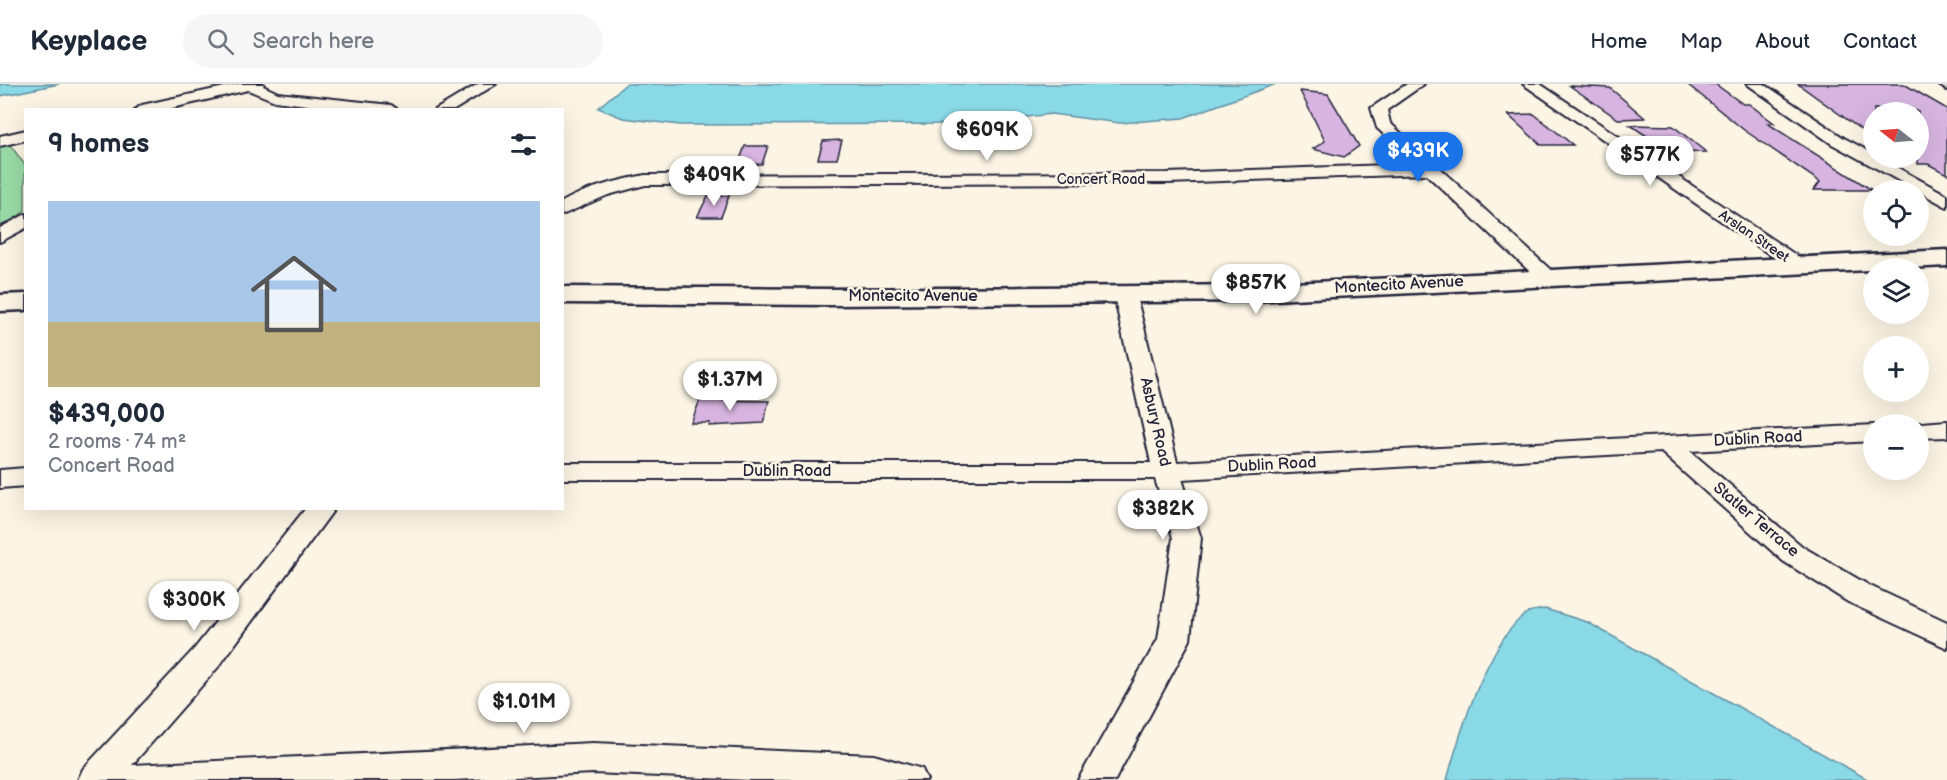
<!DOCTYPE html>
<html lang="en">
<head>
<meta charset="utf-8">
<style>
	body { margin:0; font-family:"Balsamiq Sans",sans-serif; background:#f6f6f7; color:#1f2937; height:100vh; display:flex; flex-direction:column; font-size:22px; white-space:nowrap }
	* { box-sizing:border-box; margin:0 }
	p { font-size:20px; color:#747a83 }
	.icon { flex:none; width:33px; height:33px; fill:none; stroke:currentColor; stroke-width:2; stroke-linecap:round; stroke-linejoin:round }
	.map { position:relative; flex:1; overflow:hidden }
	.drawer { position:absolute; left:24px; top:24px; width:540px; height:402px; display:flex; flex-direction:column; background:#fff; border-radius:0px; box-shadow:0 6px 24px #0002 }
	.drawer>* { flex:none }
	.needle { width:39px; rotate:287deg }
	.tools { position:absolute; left:1863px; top:18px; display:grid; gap:12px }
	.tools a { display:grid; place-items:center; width:66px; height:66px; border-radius:50%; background:#fff; box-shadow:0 6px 24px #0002; font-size:30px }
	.price { position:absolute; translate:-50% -51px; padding:0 14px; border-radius:21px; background:#fff; color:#222; font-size:20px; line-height:39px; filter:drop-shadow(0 2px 3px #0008) }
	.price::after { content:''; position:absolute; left:50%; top:36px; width:18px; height:14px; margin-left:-9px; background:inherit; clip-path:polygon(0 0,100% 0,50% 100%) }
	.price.selected { background:#1a73e8; color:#fff }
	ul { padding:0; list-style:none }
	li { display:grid; align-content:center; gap:12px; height:318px; padding:0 24px }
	li span { display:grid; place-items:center; height:186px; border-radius:0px; color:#555 }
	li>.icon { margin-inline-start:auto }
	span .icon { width:108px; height:108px; fill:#fffc; stroke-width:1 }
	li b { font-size:26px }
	h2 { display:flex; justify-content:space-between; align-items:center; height:72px; padding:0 24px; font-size:26px }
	header { display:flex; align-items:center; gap:36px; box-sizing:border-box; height:84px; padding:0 30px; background:#fff; border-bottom:2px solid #e0e1e3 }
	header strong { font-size:28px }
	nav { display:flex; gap:33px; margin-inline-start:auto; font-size:21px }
	.search { width:420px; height:54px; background:#f6f6f7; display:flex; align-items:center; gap:15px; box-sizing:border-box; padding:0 21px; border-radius:33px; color:#747a83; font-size:22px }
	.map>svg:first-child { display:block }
	.green { fill:#99dba6; stroke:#5e7e70; stroke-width:1.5 }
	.water { fill:#8ad9e7; stroke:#6090a2; stroke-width:1.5 }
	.building { fill:#d7b5e0; stroke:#22223b; stroke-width:1.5 }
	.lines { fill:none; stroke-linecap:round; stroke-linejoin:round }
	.street-casing { stroke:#22223b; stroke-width:4 }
	.secondary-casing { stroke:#22223b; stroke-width:5 }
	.street { fill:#fcf5e5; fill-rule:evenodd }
	.secondary { fill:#fcf5e5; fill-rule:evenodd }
	.labels { text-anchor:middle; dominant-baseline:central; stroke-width:5; stroke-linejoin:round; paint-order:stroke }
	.far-street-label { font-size:14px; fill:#22223b; stroke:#fcf5e5 }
	.street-label { font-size:16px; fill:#22223b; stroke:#fcf5e5 }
</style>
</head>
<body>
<header>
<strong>Keyplace</strong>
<div class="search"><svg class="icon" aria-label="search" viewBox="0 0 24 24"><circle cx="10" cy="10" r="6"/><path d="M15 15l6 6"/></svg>Search here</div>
<nav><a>Home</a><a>Map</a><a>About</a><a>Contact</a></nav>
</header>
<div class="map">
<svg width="1947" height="696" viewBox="0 0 1947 696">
	<rect width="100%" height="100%" fill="#fcf5e5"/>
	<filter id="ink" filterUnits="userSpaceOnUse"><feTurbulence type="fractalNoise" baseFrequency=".0167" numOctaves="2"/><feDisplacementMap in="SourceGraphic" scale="12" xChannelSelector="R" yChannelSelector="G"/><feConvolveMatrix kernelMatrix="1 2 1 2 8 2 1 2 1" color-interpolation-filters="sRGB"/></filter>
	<g filter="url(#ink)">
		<path class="green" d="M0,61L11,62L25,81V127L0,145Z"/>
		<g class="water">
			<path d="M0,0H59L0,12Z"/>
			<path d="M626,0H1276L1183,34L1120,39L1051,30L970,40L680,41L623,34L598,24Z"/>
			<path d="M1545,525L1587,538L1869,696H1447C1459,651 1488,556 1527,529C1531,526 1539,526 1545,525Z"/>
		</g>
		<g class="building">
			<path d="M1687,0H1715L1743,20H1749L1774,39H1767L1872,106H1814L1820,98L1744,46Z"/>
			<path d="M1798,0H1904L1947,25V90L1928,80H1918V27L1874,25V55Z"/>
			<path d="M1570,2L1610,4L1645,34L1618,35Z"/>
			<path d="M1300,7L1328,10L1359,62L1344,73L1313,65L1325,57Z"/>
			<path d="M1534,30L1573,61H1541L1508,31Z"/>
			<path d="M1630,41L1673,42L1706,68L1673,69Z"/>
			<path d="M842,56L837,75H818L823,57Z"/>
			<path d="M745,62H768L762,80L738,81Z"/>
			<path d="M708,112H729L721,133H697Z"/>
			<path d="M700,316L769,317L763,339L709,342L710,339H691Z"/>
		</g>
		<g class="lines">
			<defs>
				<g id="street">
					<path d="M238,0H264L263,2L278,9L391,21L398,26H346L275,17L248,6L164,26H135L142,21Z"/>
					<path d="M478,0H496L454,26H435Z"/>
					<path d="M1407,0H1424L1387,26L1390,39L1555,190L1558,194L1555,198L1548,200L1541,198L1426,90L1167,99L645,101L608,111L562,131V118C588,103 616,97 645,91L1167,89L1416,80L1377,44L1371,24Z"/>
					<path d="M1523,0H1540L1806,178L1809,182L1806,186H1792Z"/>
					<path d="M1747,0H1764L1844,54L1874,70V74H1880L1947,111V123L1832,60Z"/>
					<path d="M1937,0H1947V6Z"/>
					<path d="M26,46V56L0,62V52Z"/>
					<path d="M26,130V144L0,158V144Z"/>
					<path d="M1125,205L1132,207L1136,211L1177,378L1874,341V357L1690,367L1803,463L1870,502L1947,538V564L1848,518L1783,477L1661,368L1182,395L1201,454L1190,556L1115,696H1078L1158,555L1173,454L1155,395H562V379H1151L1114,211L1118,207Z"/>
					<path d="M1947,337V353L1918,354V340H1909Z"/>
					<path d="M26,384V402L0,404V386Z"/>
					<path d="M306,424H335L219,582L132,681L593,659L874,671L922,685L927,696H749L593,689L454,696H78L83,685L195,564Z"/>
				</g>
				<g id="secondary">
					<path d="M1947,166V182L1253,217L831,221L562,219V203L831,205L1253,201Z"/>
					<path d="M26,210V226L0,227V211Z"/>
				</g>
			</defs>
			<use href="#street" class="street-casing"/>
			<use href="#secondary" class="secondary-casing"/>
			<use href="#street" class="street"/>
			<use href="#secondary" class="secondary"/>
		</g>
	</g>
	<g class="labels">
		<g class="far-street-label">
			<text x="1101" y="95">Concert Road</text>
			<text transform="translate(1754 152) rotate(34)">Arslan Street</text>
		</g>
		<g class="street-label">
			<text transform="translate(1399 201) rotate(-3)">Montecito Avenue</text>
			<text x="913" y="212">Montecito Avenue</text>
			<text transform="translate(1155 338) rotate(77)">Asbury Road</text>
			<text transform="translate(1758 355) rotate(-3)">Dublin Road</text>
			<text transform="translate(1272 381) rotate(-3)">Dublin Road</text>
			<text x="787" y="387">Dublin Road</text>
			<text transform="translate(1756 436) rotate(40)">Statler Terrace</text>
		</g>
	</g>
</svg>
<div class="tools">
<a><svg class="needle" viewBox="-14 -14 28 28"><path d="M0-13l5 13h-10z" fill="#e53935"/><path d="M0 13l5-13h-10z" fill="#747a83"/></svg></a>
<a><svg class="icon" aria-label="locate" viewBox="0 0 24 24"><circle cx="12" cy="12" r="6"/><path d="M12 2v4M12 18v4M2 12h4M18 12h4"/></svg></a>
<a><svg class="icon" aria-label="layers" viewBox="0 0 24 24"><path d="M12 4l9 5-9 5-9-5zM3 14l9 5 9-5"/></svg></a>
<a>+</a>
<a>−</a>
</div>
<b class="price" style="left:987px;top:78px">$609K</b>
<b class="price selected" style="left:1418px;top:99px">$439K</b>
<b class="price" style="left:1650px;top:103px">$577K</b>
<b class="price" style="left:714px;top:123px">$409K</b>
<b class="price" style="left:1256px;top:231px">$857K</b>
<b class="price" style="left:730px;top:328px">$1.37M</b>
<b class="price" style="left:1163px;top:457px">$382K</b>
<b class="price" style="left:194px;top:548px">$300K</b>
<b class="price" style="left:524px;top:650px">$1.01M</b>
<section class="drawer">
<h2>9 homes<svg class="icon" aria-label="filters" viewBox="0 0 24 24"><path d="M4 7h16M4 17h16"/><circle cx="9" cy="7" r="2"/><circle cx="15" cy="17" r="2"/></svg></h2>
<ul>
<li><span style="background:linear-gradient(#a9c7e8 65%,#c2b280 0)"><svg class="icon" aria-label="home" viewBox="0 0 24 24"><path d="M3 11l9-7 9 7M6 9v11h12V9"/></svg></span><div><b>$439,000</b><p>2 rooms · 74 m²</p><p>Concert Road</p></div></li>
</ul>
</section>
</div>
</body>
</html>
